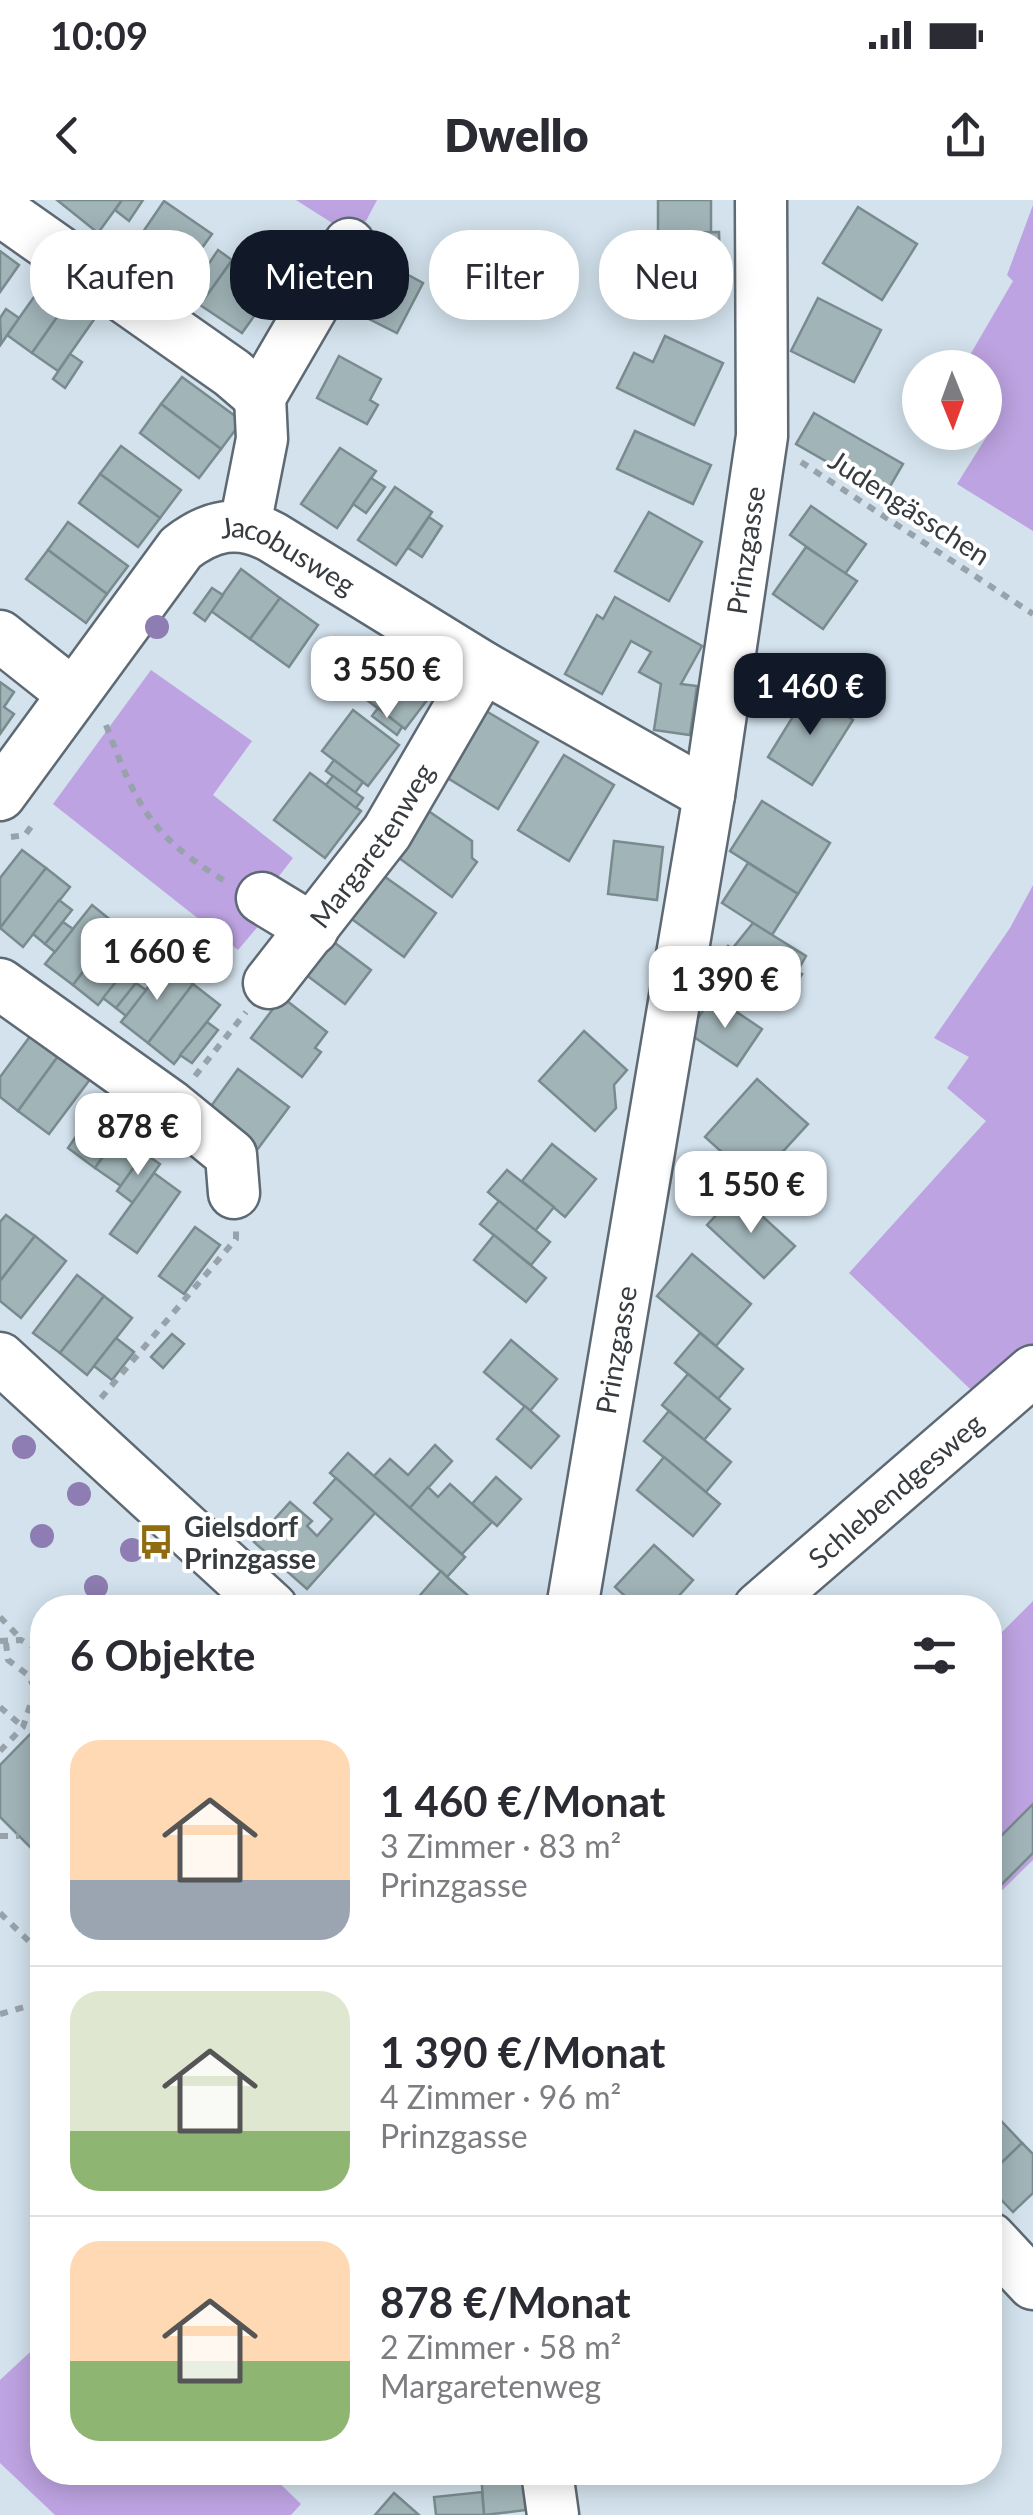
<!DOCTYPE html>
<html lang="de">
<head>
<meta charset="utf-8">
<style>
	body { margin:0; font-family:Lato,sans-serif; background:#f7f7f7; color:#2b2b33; height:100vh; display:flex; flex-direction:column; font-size:38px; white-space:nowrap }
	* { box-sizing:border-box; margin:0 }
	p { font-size:32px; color:#7c7c81 }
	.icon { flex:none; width:55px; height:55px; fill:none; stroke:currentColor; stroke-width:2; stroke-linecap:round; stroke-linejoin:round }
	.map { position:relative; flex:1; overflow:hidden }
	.panel { position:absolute; left:30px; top:1395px; width:972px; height:890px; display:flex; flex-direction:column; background:#fff; border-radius:40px; box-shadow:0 5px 25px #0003 }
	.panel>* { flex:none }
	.banner { position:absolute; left:30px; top:30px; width:975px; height:90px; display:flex; gap:20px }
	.needle { width:65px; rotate:179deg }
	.buttons { position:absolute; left:902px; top:150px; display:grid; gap:20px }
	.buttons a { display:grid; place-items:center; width:100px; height:100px; border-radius:50%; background:#fff; box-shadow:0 5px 25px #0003; font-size:50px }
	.price { position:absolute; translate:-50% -85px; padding:0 22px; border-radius:20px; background:#fff; color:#222; font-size:32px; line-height:65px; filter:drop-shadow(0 2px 5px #0008) }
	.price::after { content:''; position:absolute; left:50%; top:60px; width:30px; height:22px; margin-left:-15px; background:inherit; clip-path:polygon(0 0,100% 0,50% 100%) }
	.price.selected { background:#111827; color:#fff }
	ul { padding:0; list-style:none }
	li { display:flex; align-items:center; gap:30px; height:250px; padding:0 40px }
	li+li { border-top:2px solid #e1e1e2 }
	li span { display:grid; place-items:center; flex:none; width:280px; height:200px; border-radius:30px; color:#555 }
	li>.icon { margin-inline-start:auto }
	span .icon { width:120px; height:120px; fill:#fffc; stroke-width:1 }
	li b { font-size:42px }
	h2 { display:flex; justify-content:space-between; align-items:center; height:120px; padding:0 40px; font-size:42px }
	.pill { padding:0 35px; border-radius:40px; background:#fff; box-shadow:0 5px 25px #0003; font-size:35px; line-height:90px }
	.pill.selected { background:#111827; color:#fff }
	.status { display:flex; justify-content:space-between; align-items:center; height:70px; padding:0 50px; background:#fff; direction:ltr }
	.status svg { height:28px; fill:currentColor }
	header { display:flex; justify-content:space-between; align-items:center; height:130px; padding:0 40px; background:#fff; font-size:45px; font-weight:800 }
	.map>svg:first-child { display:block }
	.green { fill:#bda3e1 }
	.building { fill:#a1b4b8; stroke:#798b8e; stroke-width:2.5 }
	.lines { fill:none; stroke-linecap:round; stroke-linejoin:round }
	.minor-casing { stroke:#5d6973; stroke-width:55 }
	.path { stroke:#97a2ab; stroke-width:6; stroke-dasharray:8 8; stroke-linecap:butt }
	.minor { stroke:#fff; stroke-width:50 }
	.tree { fill:#8e7db2 }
	.labels { text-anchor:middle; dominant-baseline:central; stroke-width:8; stroke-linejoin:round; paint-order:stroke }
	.street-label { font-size:28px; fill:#363c40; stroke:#fff }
	.poi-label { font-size:28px; font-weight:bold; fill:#363c40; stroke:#fff; text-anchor:start }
</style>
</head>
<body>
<div class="status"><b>10:09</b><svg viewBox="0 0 49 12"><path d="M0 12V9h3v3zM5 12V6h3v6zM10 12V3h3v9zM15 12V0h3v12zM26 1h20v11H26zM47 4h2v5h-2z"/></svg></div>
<header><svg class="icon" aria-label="back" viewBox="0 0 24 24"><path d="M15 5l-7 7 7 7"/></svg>Dwello<svg class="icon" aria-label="share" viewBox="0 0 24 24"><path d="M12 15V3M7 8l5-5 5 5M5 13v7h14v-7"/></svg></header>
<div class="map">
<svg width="1033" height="2315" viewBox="0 0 1033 2315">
	<rect width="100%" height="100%" fill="#d3e2ed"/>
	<g class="green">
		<path d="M296,0H377L366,21L340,28Z"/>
		<path d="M1033,5V331L957,284L987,236L982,233L985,168L963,167L1013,81L1007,75Z"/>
		<path d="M151,470L252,541L213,595L293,658L262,698L266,717L238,750L53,604Z"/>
		<path d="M1033,685V1173L992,1210L849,1073L986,921L947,888L969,857L934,838L1010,728Z"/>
		<path d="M1033,1401V1660L990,1702V1444Z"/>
		<path d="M42,2141V2272L269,2273L301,2304L291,2315H55L0,2263V2180Z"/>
	</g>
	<g class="building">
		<path d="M57,0H122L98,33Z"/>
		<path d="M122,0H143L129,21L115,10Z"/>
		<path d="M658,0H711V32L658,33Z"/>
		<path d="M164,1L212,34L174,87L128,54Z"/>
		<path d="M858,7L917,44L882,100L823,63Z"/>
		<path d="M719,32L720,64L664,65V33Z"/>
		<path d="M218,50L232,60L206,98L193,87Z"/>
		<path d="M0,51L19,65L0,92Z"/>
		<path d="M238,52L279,81L242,133L200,105Z"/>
		<path d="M379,59L423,83L397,133L353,111Z"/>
		<path d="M720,64V98L665,99L664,65Z"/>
		<path d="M44,83L69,100L32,153L7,135Z"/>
		<path d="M818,98L881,130L854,182L791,151Z"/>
		<path d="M69,100L95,118L58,171L32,153Z"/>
		<path d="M6,109L19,118L1,144L0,118Z"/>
		<path d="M665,136L723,163L694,225L617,188L634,153L653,162Z"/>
		<path d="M70,154L82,162L65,188L53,179Z"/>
		<path d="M339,156L381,179L370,200L378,205L367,224L317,198Z"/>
		<path d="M182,177L242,221L221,249L161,204Z"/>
		<path d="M161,204L221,249L199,278L140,233Z"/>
		<path d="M814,213L903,264L885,295L796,244Z"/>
		<path d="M635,231L711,265L693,304L617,269Z"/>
		<path d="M121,246L181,290L160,318L100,274Z"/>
		<path d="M340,248L376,271L337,328L301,304Z"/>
		<path d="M100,274L160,318L138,347L79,303Z"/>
		<path d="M371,278L385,287L366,313L353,304Z"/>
		<path d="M395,287L432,312L396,365L358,340Z"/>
		<path d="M811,306L866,344L845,374L790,335Z"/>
		<path d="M649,312L702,342L669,401L615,371Z"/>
		<path d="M429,317L442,326L422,357L408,348Z"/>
		<path d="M68,322L128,366L107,394L48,350Z"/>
		<path d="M806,347L857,381L823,429L773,394Z"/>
		<path d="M48,350L107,394L86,423L26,379Z"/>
		<path d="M241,369L280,398L250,439L211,411Z"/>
		<path d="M212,388L223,395L205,421L194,413Z"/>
		<path d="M615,397L702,446L681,484L697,486L690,535L654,530L661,484L639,472L651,452L631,441L602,494L565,474L597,415L603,419Z"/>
		<path d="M280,398L318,425L289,467L250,439Z"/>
		<path d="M394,448L440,483L405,529L359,494Z"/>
		<path d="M817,462L856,487L839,512L808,492L805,496L797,491Z"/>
		<path d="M0,482L14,492L4,507L14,514L0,534Z"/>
		<path d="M808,492L853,520L812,585L768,557Z"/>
		<path d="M378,508L402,527L397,535L372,516Z"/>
		<path d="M353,510L399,545L368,586L322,551Z"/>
		<path d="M486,511L538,542L498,609L446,577Z"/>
		<path d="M564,555L614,585L569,661L518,630Z"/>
		<path d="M334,560L363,582L355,593L326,571Z"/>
		<path d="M310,573L361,611L325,658L274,620Z"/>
		<path d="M333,576L363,598L356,608L326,585Z"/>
		<path d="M762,601L830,643L798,694L730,651Z"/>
		<path d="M427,610L472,641V658L477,662L452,697L395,655Z"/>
		<path d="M614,641L663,647L657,700L608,694Z"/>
		<path d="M22,650L46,668L0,728V678Z"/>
		<path d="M748,663L798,694L772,735L722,703Z"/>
		<path d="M46,668L70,687L23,747L0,728Z"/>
		<path d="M381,674L436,713L404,757L349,717Z"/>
		<path d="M59,700L72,710L45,744L33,734Z"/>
		<path d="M92,705L118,726L73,785L45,764Z"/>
		<path d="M63,722L73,729L55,752L45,744Z"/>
		<path d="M753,723L806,756L797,772L802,774L782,806L716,765L728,746L732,749Z"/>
		<path d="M118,726L145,746L98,805L73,785Z"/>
		<path d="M327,737L371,770L345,804L301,771Z"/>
		<path d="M166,764L193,784L148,843L121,822Z"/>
		<path d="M123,773L136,783L116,808L103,798Z"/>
		<path d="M136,783L146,790L126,816L116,808Z"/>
		<path d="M193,784L220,805L174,864L148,843Z"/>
		<path d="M713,796L762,829L737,866L688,833Z"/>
		<path d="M282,797L327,832L315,848L321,852L302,877L251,838Z"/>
		<path d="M207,822L218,830L192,863L180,855Z"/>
		<path d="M584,831L627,870L614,885L616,908L595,931L539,881Z"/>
		<path d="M31,835L59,855L18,911L0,897V877Z"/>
		<path d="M59,855L91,878L49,934L18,911Z"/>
		<path d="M238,869L289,907L254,954L204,916Z"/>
		<path d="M757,879L808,924L755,982L705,937Z"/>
		<path d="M108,891L135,911L95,968L68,948Z"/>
		<path d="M135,911L161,929L121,986L95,968Z"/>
		<path d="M552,944L596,979L565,1017L522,981Z"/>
		<path d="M144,953L160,964L133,1003L117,991Z"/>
		<path d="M507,970L554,1007L535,1031L488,992Z"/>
		<path d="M154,973L180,992L137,1053L110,1034Z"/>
		<path d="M737,993L795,1046L764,1078L707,1025Z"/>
		<path d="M499,1001L550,1042L531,1065L480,1024Z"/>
		<path d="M6,1015L35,1036L0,1081V1022Z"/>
		<path d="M195,1027L220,1045L184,1094L159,1076Z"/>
		<path d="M494,1035L546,1078L526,1102L474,1060Z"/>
		<path d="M35,1036L66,1061L21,1118L0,1101V1081Z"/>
		<path d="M692,1054L751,1104L716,1146L657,1096Z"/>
		<path d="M77,1075L104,1096L60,1153L33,1133Z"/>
		<path d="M104,1096L132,1118L87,1175L60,1153Z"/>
		<path d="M700,1133L743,1169L718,1199L675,1163Z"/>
		<path d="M172,1134L184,1144L163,1168L151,1157Z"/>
		<path d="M116,1138L134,1152L112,1180L94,1166Z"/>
		<path d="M511,1140L557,1179L530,1211L484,1172Z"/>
		<path d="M688,1174L730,1209L704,1240L662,1205Z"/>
		<path d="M525,1206L559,1236L531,1268L497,1239Z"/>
		<path d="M669,1211L731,1262L706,1292L644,1241Z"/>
		<path d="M435,1245L452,1261L410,1308L374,1276L390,1259L408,1275Z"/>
		<path d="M348,1253L465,1357L447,1377L330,1273Z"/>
		<path d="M664,1257L720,1304L693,1336L637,1290Z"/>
		<path d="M496,1277L521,1299L497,1326L472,1304Z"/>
		<path d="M336,1278L375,1313L307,1389L254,1342L290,1302L312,1321L307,1326L317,1336L332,1319L314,1303Z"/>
		<path d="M450,1284L492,1322L462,1354L410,1308L428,1287L438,1297Z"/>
		<path d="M654,1345L693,1380L668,1408H638L615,1387Z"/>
		<path d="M441,1371L447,1377L482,1408H409Z"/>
		<path d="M42,1522V1659L0,1617V1565Z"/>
		<path d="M1033,1604V1653L990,1696V1647Z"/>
		<path d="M990,1909L1022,1943L990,1974Z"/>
		<path d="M1022,1943L1033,1954V1993L1013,2012L990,1988V1974Z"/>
		<path d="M481,2272H522L526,2310L484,2315Z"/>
		<path d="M482,2292L484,2315H436L434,2297Z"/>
		<path d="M394,2293L419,2315H375Z"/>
	</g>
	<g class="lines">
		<defs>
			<g id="minor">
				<path d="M0,10L232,173L260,197"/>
				<path d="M245,325L262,239L260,197L349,44"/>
				<path d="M0,436L73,494"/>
				<path id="s1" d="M0,595L181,348C211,325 238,319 272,337L483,467L709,595"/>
				<path d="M262,698L313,729"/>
				<path id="s2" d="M269,783L387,632L483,467"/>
				<path d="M0,784L171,906L231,955L234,993"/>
				<path d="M0,1158L272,1408"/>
				<path id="s3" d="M572,1408L709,595L762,236L761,0"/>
				<path id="s4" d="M759,1408L1033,1171"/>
				<path d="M990,2038L1033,2084"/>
				<path d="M547,2272L553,2315"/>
			</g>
		</defs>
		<use href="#minor" class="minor-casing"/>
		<g class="path">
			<path d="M801,262L1033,414"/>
			<path d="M106,525C136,604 150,636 225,681"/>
			<path d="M11,637L25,635L33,624"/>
			<path d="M195,876L246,812"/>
			<path d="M101,1198L236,1039V1031"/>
			<path d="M0,1417L21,1439"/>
			<path d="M0,1441L21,1440L42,1452"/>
			<path d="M6,1443L8,1460L28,1475L35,1489"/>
			<path d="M0,1507L22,1526"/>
			<path d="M0,1551L23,1527L35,1490L42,1481"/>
			<path d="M0,1636H19"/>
			<path d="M0,1713L42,1754"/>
			<path d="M0,1814L42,1802"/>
		</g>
		<use href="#minor" class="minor"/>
	</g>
	<g class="tree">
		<circle cx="157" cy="427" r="12"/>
		<circle cx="24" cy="1247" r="12"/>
		<circle cx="79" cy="1294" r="12"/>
		<circle cx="42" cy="1336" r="12"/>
		<circle cx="132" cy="1350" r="12"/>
		<circle cx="96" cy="1387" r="12"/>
	</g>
	<defs>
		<symbol id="bus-bare" viewBox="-9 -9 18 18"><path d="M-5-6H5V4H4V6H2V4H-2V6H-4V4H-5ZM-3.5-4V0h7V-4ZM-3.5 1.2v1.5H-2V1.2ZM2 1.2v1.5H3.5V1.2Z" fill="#906c11" stroke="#fff" stroke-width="2.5" paint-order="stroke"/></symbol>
	</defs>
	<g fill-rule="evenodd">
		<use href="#bus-bare" x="131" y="1317" width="50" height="50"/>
	</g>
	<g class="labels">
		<g class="street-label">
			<text transform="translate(910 307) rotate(33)">Judengässchen</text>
			<text stroke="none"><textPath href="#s3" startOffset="1072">Prinzgasse</textPath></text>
			<text stroke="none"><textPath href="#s1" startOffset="425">Jacobusweg</textPath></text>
			<text stroke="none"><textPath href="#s2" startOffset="172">Margaretenweg</textPath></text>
			<text stroke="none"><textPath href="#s3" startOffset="262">Prinzgasse</textPath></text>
			<text stroke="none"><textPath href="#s4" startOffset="180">Schlebendgesweg</textPath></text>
		</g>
		<g class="poi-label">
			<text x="184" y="1326">Gielsdorf<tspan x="184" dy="32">Prinzgasse</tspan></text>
		</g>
	</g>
</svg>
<div class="buttons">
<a><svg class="needle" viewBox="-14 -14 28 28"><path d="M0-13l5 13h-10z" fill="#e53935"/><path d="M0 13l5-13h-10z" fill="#7c7c81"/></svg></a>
</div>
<b class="price" style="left:387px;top:521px">3 550 €</b>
<b class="price selected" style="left:810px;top:538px">1 460 €</b>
<b class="price" style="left:157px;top:803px">1 660 €</b>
<b class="price" style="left:725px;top:831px">1 390 €</b>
<b class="price" style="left:138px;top:978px">878 €</b>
<b class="price" style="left:751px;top:1036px">1 550 €</b>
<div class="banner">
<a class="pill">Kaufen</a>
<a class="pill selected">Mieten</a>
<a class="pill">Filter</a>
<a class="pill">Neu</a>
</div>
<section class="panel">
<h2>6 Objekte<svg class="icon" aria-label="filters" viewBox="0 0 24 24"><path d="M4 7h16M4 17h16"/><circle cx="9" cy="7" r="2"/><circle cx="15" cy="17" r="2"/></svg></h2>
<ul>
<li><span style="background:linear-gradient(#ffd9b3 70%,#9aa5b1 0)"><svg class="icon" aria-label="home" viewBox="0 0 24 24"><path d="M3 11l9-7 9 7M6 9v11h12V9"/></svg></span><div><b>1 460 €/Monat</b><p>3 Zimmer · 83 m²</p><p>Prinzgasse</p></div></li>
<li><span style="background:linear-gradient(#dfe7d0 70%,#8fb573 0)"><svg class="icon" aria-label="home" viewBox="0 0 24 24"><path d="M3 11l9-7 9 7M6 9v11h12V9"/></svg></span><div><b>1 390 €/Monat</b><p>4 Zimmer · 96 m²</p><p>Prinzgasse</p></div></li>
<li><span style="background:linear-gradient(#ffd9b3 60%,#8fb573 0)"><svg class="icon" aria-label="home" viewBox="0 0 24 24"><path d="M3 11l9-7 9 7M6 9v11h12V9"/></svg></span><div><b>878 €/Monat</b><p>2 Zimmer · 58 m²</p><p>Margaretenweg</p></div></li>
</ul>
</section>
</div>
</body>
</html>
